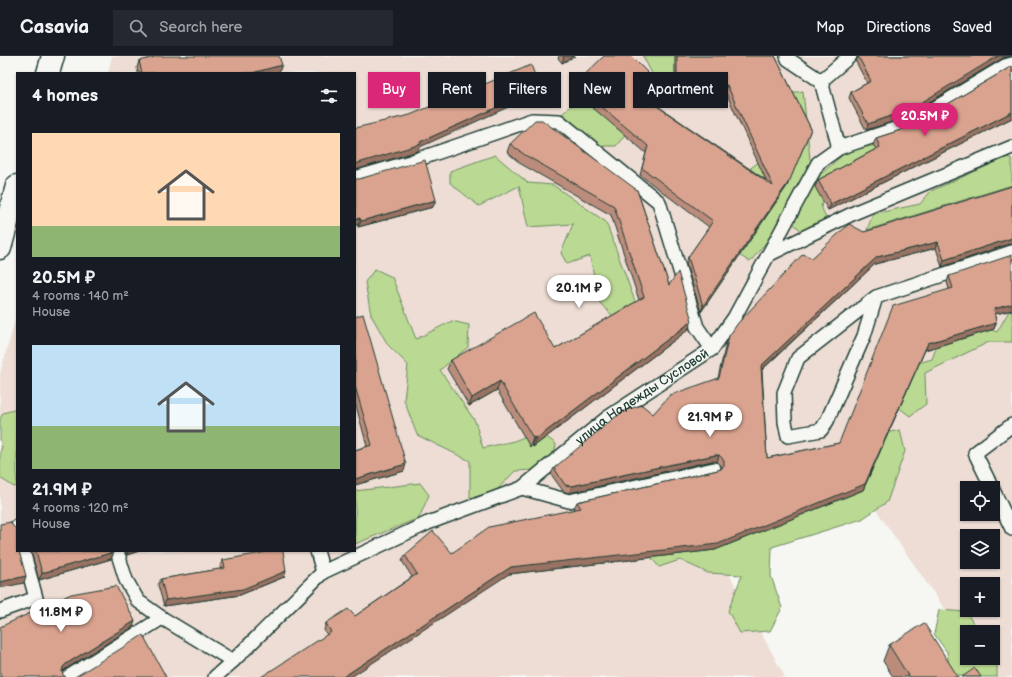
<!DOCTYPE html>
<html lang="en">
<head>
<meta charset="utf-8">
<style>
	body { margin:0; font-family:"Balsamiq Sans",sans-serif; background:#242831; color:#f1f3f6; height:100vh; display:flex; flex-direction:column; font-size:15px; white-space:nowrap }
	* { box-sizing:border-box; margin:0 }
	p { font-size:13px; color:#9ea1a6 }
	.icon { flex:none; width:22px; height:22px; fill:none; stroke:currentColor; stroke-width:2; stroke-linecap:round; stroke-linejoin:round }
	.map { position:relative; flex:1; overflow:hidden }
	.panel { position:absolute; left:16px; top:16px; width:340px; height:480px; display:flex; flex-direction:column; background:#171b24; border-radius:0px; box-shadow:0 1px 3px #0004 }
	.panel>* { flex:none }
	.guide { position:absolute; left:368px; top:16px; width:380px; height:36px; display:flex; gap:8px }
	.fabs { position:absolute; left:960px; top:425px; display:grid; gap:8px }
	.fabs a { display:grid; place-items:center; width:40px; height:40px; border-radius:0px; background:#171b24; box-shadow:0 1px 3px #0004; font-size:20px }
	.price { position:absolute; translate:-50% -34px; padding:0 9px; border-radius:14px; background:#fff; color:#222; font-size:13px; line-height:26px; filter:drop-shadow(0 1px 2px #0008) }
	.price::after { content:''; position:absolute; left:50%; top:24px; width:12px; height:9px; margin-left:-6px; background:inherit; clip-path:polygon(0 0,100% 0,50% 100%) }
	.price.active { background:#db2777; color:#fff }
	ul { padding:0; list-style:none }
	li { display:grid; align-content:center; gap:8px; height:212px; padding:0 16px }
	li span { display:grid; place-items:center; height:124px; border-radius:0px; color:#555 }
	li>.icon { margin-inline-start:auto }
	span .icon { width:72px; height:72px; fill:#fffc; stroke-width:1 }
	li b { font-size:17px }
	h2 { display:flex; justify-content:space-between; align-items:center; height:48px; padding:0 16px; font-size:17px }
	.tag { padding:0 14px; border-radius:0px; background:#171b24; box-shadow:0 1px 3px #0004; font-size:14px; line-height:36px }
	.tag.active { background:#db2777; color:#fff }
	header { display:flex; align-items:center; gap:24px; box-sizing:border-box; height:56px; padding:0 20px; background:#171b24; border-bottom:1px solid #363941 }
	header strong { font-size:19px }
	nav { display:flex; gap:22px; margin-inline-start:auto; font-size:14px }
	.search { width:280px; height:36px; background:#242831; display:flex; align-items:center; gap:10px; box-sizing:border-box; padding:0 14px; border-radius:0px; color:#9ea1a6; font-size:15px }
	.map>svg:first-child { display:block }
	.built { fill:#edddd4; fill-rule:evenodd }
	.green { fill:#bad992; stroke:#6c8b63 }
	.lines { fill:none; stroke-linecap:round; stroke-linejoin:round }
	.lane-casing { stroke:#1f3d34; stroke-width:16 }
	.secondary-casing { stroke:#1f3d34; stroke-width:25 }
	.lane { stroke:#f6f6f2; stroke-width:13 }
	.secondary { stroke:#f6f6f2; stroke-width:22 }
	.wall { fill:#bb8c7b; stroke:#1f3d34 }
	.shaded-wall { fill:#987264; stroke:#1f3d34 }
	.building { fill:#d9a38f; stroke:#1f3d34 }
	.labels { text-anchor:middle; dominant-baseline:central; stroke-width:4; stroke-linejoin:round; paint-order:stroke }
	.street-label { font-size:13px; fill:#1f3d34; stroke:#f6f6f2 }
</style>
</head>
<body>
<header>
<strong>Casavia</strong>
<div class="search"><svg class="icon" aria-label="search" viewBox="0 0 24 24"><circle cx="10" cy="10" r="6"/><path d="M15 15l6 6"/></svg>Search here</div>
<nav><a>Map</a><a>Directions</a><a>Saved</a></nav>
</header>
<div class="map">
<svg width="1012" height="621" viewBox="0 0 1012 621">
	<rect width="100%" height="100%" fill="#f6f6f2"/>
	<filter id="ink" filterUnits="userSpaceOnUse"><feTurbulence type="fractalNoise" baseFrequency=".025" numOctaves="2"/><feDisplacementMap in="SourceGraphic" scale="8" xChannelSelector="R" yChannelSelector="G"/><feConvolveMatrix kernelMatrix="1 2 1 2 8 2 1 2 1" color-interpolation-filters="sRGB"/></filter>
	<g filter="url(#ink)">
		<path class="built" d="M112,0H1012V621H992L993,576H967V585L863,435L716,494L785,621H0V318L17,257V495H355V17H108ZM967,432H993V458H967ZM967,480H993V506H967ZM967,528H993V554H967Z"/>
		<g class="green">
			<path d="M643,0H687L684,35L659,31Z"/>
			<path d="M589,34L639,62L616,90H576L562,58Z"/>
			<path d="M803,35L810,103L822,117L846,96L892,85L867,107L821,149L831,177L813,185L781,157L772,179L750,206L728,192L737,123L776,92L773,40Z"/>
			<path d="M495,99L528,127L553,129L606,166L644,270L632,280L599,246L590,200L567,208L561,197L573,168L528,171L519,130L479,150L450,127V115Z"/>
			<path d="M1007,101L1012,103V129L867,174L873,158L920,148L931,135Z"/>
			<path d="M375,213L392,221L416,283L452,265L469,269L468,291L440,314L475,365L483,392L514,385L539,375L556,388L552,413L515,415L495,436L470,442V405L417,379L404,344L408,309L388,289L371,259L365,226Z"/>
			<path d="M1012,250V286H989L925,317L926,348L910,360L894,348L892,315L932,303L948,259L997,276Z"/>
			<path d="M17,353V430L14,431L0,422V396L2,391L0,383V363L3,357Z"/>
			<path d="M900,374L905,395L887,446L862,463L772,491L771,520L782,552L770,575L740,577L728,555L742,519L708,517L680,504L659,511L641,489L881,378Z"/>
			<path d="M420,427L429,439L419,462L355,488V435Z"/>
			<path d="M939,554L966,556L979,576H967V602H993V598L997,604V621H967L950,617L947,596L934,578Z"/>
		</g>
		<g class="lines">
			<defs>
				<g id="lane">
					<path d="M787,0L788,3L821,25"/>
					<path d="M839,92L821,25L850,0"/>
					<path d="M355,122L410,106L532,64L559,65L659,146L697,271L712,293"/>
					<path d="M768,199L856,156L1012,91"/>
					<path d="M876,241L864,280L827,365L821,374L788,380L785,366L784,337L798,302L876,241L1012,196"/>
					<path d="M522,432L569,445L714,413"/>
					<path d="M992,432L975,397L1012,369"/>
					<path d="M993,434L1012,473"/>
					<path d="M16,471L17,473"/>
					<path d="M117,495L126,524L138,545L162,562L233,605"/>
					<path d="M317,495L323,516"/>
					<path d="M0,555L36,542L23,495"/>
					<path d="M68,621L162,562"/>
					<path id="s1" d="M215,621L233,605L323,516L428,467L522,432L607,362L712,293L734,262L818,107L839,92L895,73L920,61L1005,10L1012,8"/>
				</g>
				<g id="secondary">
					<path d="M48,17L53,0"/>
					<path d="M0,192L17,130"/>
				</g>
			</defs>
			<use href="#lane" class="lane-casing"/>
			<use href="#secondary" class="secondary-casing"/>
			<use href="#lane" class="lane"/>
			<use href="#secondary" class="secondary"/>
		</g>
		<g class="wall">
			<path d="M559,0H575L562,7L558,2Z"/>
			<path d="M675,0H775L811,73L787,130L701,256L686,208L688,201L709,171L640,119L646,97L572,34L575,28L662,41L646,42L766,124L725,35L675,40Z"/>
			<path d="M858,0H1012L1003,2L916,54L892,66L866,74L849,42L851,36L867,27L856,6Z"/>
			<path d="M139,5L279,16L274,17H138L137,12Z"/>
			<path d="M1012,10V62L828,154L815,131L818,124L876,93L873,89L876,82L901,74L926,61Z"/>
			<path d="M510,88L637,134L669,229L689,273L533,391L532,389L530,391L497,334L469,350L447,313L451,304L555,293L639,244L611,159L521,108L507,96Z"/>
			<path d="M355,123L433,151L358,171Z"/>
			<path d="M1012,130V188H1009L942,211L936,192L875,208L762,314L767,402L839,387L949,233L947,226L949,220L1012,254L995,258L996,267L994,273L925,294L863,434L715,494L509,518L327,579L324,574L326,567L355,560L412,521L402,505L405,499L452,497L575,453L574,452L577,446L718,414L722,412L720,408L717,406L712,405L569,437L563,435L551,418L554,412L718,322L726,287L729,280L812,202L864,176Z"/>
			<path d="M355,261L404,415L355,429V394L367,390L355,346Z"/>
			<path d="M31,495H113L114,496L111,503L39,524Z"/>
			<path d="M125,495H139L127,499Z"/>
			<path d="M223,504L286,515L284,521L240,539L164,550L158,529L161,523L221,513L220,510Z"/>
			<path d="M889,589L958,621H893L883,605Z"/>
		</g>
		<g class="shaded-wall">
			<path d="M564,0H575L562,7Z"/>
			<path d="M998,0H1012L1003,2L916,54L892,66L866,74L868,68Z"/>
			<path d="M282,9L279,16L274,17H252Z"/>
			<path d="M727,29L725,35L675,40L677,33Z"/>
			<path d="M540,32L537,38L420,91L418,95L355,114V108L420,86Z"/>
			<path d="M665,34L662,41L636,43L638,37Z"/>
			<path d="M1012,56V62L828,154L831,148Z"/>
			<path d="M811,73L787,130L701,256L703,250Z"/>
			<path d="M436,144L433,151L358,171L361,165Z"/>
			<path d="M360,162L358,169H355V163Z"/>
			<path d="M1012,182V188H1009L942,211L944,204Z"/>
			<path d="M938,186L936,192L875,208L759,316L761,310L877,201Z"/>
			<path d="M1012,248V254L992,259L994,253Z"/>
			<path d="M692,265L688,274L533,391L536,383Z"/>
			<path d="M996,267L994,273L925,294L863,434L715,494L509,518L351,621H343L511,511L865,428L928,287Z"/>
			<path d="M500,325L497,334L469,350L472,342Z"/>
			<path d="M535,381L532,389L530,391L533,382Z"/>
			<path d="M715,399H719L717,406L712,405L569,437L572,430Z"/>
			<path d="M406,408L404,415L355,429V423Z"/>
			<path d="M128,495H139L127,499Z"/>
			<path d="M114,496L111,503L39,524L42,517Z"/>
			<path d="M286,515L284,521L240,539L164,550L166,544Z"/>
			<path d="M26,520L24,527L0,532V526Z"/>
			<path d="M135,565L133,571L64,614L61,618L63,611L66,608Z"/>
		</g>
		<g class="building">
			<path d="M159,0H279L282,9L252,17H142L139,5Z"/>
			<path d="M604,0H631L665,34L638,37L773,130L727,29L677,33V0H775L811,73L790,124L703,250L688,201L713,165L642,112L648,90L575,28Z"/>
			<path d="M858,0H998L919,48L894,59L868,68L851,36L871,25Z"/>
			<path d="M531,9L540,32L420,86L421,88L355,108V72L410,59Z"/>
			<path d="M1012,10V56L831,148L818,124L880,91L876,82L901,74L926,61Z"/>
			<path d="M535,64H542L637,134L669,229L678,216L692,265L536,383L535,381L533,382L500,325L472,342L451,304L534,257L555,293L644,241L614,150L525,99L510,88Z"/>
			<path d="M425,104L436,144L361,165L360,162L355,163V123H359Z"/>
			<path d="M1012,130V182L944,204L938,186L877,201L761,310L767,402L839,387L893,250L953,232L949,220L1012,199V248L994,253L996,267L928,287L865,428L718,488L511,511L343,621H261L331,576L326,567L348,553L355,560L417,518L405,499L433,475L452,497L489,471L581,452L577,446L718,414L721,413L724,409V405L722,402L719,399H715L572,430L565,429L554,412L614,362L626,354L642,349L653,358L670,339L719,322L729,280L738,267L803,198L812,202L849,168L864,176Z"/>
			<path d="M363,258L406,408L355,423V394L372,389L355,330V261Z"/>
			<path d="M11,466L12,469L16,473H17V495H19L26,520L0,526V468Z"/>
			<path d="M36,495H113L114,496L42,517Z"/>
			<path d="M272,495H283L286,515L243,533L166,544L161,523L225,512L223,504Z"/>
			<path d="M116,530L135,565L66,608L63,611L62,615L63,619L66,621H0V571L71,538Z"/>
			<path d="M924,567L958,621H909L889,589Z"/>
			<path d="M143,579L166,621H75Z"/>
			<path d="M975,612L981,621H962Z"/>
		</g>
	</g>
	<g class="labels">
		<g class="street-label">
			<text stroke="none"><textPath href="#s1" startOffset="518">улица Надежды Сусловой</textPath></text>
		</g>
	</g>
</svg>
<div class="fabs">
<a><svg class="icon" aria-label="locate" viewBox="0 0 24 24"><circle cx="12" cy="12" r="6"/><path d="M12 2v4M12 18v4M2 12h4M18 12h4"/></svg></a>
<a><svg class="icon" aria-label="layers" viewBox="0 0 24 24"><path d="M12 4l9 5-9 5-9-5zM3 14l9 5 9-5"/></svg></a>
<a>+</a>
<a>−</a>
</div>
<b class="price active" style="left:925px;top:81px">20.5M ₽</b>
<b class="price" style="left:579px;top:253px">20.1M ₽</b>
<b class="price" style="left:710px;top:382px">21.9M ₽</b>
<b class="price" style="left:61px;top:577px">11.8M ₽</b>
<div class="guide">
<a class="tag active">Buy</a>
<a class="tag">Rent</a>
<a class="tag">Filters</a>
<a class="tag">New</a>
<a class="tag">Apartment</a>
</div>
<section class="panel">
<h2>4 homes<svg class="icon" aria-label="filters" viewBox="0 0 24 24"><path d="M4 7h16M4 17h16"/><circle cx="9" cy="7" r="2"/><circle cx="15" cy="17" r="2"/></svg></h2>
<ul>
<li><span style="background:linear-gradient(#ffd9b3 75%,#8fb573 0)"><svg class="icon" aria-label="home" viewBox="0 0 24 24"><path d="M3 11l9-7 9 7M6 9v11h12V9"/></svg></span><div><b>20.5M ₽</b><p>4 rooms · 140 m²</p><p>House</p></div></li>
<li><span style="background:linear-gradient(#bfe0f5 65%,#8fb573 0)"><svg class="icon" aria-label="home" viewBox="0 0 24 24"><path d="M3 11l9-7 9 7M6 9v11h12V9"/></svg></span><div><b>21.9M ₽</b><p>4 rooms · 120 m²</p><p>House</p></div></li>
</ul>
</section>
</div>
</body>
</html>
